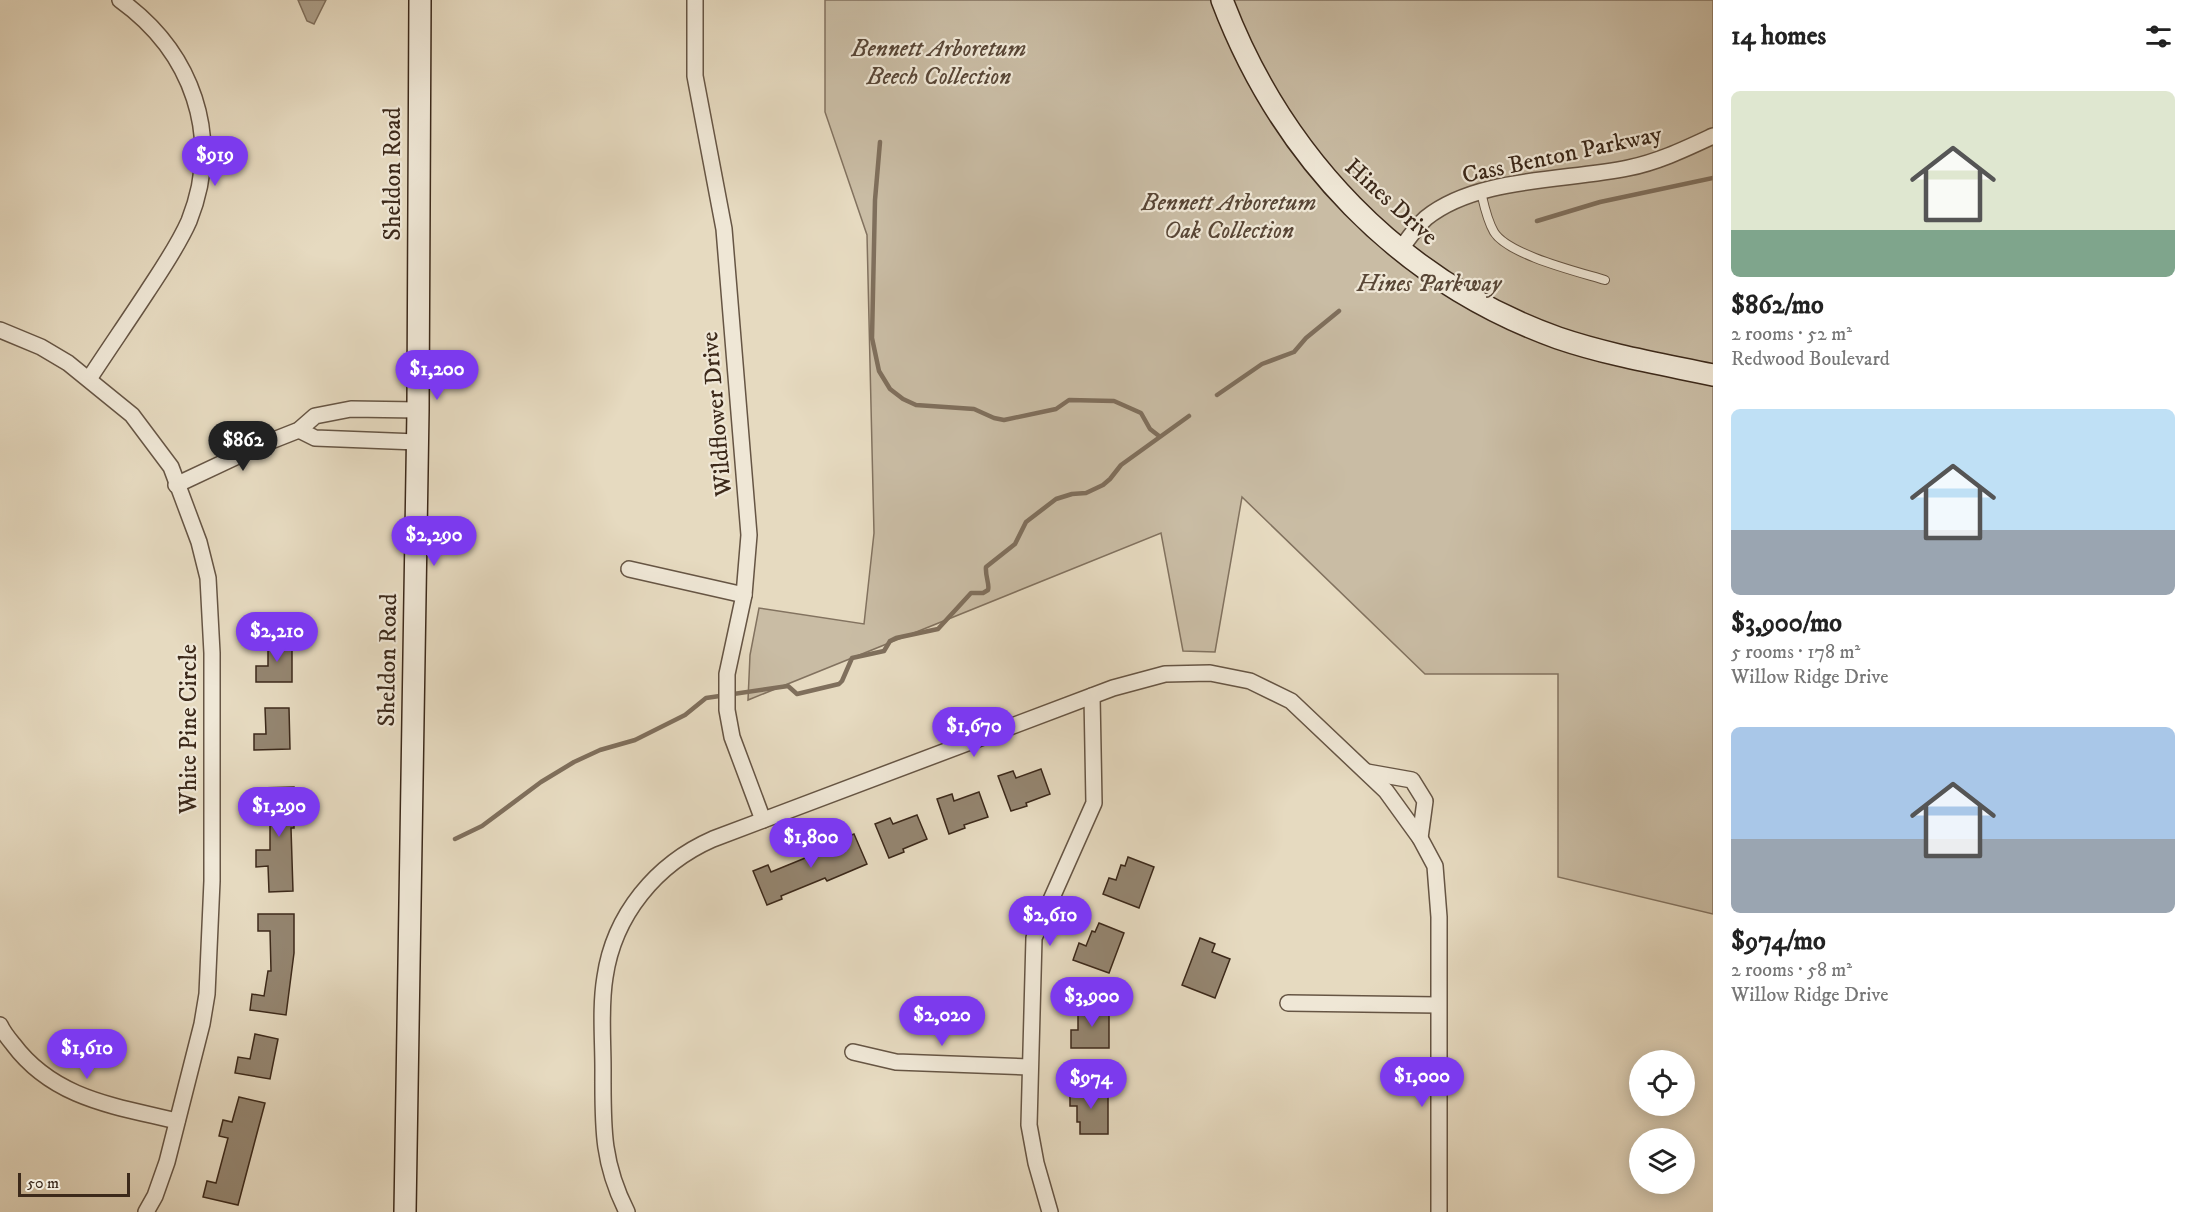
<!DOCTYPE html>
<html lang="en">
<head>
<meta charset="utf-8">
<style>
	body { margin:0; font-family:"IM FELL DW Pica",serif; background:#f6f6f6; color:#222; height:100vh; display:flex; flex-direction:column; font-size:22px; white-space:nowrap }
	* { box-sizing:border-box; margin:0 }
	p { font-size:20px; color:#767676 }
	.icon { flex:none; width:33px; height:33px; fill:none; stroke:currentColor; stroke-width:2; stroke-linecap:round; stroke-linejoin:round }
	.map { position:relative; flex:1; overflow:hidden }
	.details { display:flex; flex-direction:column; background:#fff; width:480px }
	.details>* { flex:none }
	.controls { position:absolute; left:1629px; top:1050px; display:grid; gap:12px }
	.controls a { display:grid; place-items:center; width:66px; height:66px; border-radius:50%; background:#fff; box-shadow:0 3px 15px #0003; font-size:30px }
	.scale { position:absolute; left:18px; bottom:15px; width:112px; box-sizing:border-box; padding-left:6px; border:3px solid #3c291a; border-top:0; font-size:16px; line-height:21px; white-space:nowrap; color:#3c291a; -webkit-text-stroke:4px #efe7d6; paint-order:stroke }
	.price { position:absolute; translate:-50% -51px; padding:0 14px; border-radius:21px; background:#7c3aed; color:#fff; font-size:20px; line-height:39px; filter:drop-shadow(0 2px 3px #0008) }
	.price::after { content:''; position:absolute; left:50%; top:36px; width:18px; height:14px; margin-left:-9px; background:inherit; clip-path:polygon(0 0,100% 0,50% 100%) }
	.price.selected { background:#222; color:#fff }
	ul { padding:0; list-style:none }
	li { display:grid; align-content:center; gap:12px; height:318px; padding:0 18px }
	li span { display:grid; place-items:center; height:186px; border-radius:9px; color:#555 }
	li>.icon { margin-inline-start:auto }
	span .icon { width:108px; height:108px; fill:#fffc; stroke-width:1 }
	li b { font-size:26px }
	h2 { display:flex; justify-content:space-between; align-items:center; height:72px; padding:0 18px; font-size:26px }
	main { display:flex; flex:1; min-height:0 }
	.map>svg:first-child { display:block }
	.green { fill:#c9bca4; stroke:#82725f; stroke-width:1.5 }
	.water { fill:#ac9e88; stroke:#7f6f5c; stroke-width:1.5 }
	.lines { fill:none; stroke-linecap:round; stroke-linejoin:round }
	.stream { stroke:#7f6f5c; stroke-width:4.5 }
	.building { fill:#948570; stroke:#3c291a; stroke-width:1.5 }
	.lane-casing { stroke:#654; stroke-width:10 }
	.street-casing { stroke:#654; stroke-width:18 }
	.secondary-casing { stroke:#3c291a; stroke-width:24 }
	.lane { stroke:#efe7d6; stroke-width:8 }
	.street { stroke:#efe7d6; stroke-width:15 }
	.secondary { stroke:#efe7d6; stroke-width:21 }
	.labels { text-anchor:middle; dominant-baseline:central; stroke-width:4.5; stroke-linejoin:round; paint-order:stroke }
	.park-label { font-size:24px; font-style:italic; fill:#584636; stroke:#efe7d6 }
	.street-label { font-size:24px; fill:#3c291a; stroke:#efe7d6 }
</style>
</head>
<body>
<main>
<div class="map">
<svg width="1713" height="1212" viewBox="0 0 1713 1212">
	<rect width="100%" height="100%" fill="#e6dac0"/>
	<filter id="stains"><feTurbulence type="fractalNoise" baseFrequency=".00333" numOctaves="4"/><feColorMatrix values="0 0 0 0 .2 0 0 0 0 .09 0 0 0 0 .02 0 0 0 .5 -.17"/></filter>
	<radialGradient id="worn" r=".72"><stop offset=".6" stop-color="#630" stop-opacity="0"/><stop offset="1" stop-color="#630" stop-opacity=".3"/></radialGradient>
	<path class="green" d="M825,0H1713V914L1558,877V674H1425L1242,497L1215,652L1183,651L1161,533L748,700L750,655L759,608L864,624L874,533L867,235L825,112Z"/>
	<path class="water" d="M298,0H326L314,24L307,21Z"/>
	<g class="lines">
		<g class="stream">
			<path d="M880,142L875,200L872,338L879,371L890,389L903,399L916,405L974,409L994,418L1004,420L1056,409L1069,400L1114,401L1141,413L1150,429L1159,436"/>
			<path d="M1537,221L1600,202L1713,178"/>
			<path d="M1217,395L1262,364L1294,352L1306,338L1339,311"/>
			<path d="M455,839L482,826L541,782L574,762L600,750L635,740L685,715L706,698L788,686L797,694L839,684L842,681L852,658L884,651L890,641L896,638L938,629L971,593H983L988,590C990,585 985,576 986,567L1015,544L1026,522L1056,499L1072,494L1086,493L1103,485L1110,479L1121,465L1189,416"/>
		</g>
	</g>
	<g class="building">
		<path d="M292,640V682H256V666H268V641Z"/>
		<path d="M265,708H289L290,749L254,750V734H266Z"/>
		<path d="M1041,769L1050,794L1026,803L1027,806L1011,811L998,776L1013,771L1016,778Z"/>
		<path d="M294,787V828H291L293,891L269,892L268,866L256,867V850H270V803L258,804V788Z"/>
		<path d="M979,792L988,817L964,825L965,828L949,834L937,799L952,794L954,801Z"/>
		<path d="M917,815L927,839L903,849L904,852L889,858L875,824L890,818L893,824Z"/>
		<path d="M854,834L867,864L827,881L825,878L781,896L782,899L767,905L753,871L768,865L771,872L815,854L812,847L828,841L830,844Z"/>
		<path d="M1128,857L1154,867L1139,908L1103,894L1109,878L1116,880L1121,865L1125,866Z"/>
		<path d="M258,914H294V953L286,1015L250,1010L252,994L264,996L268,971H271L270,931H258Z"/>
		<path d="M1099,923L1124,933L1109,973L1073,960L1079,943L1086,946L1092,931L1095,932Z"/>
		<path d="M1200,938L1215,944L1212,952L1230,959L1215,998L1182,985Z"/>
		<path d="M1082,1004L1109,1005V1048H1071V1030H1078V1014H1082Z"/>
		<path d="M255,1034L278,1039L270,1079L235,1073L238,1057L250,1059Z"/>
		<path d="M1070,1089H1108V1134H1080V1122H1077V1106H1070Z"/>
		<path d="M239,1097L265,1103L238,1205L203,1197L207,1181L216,1183L228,1138L219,1136L223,1120L232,1122Z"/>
	</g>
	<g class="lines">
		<defs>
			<path id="lane" d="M1481,192C1484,205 1487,220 1494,232C1508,255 1579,272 1605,280"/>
			<g id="street">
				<path d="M695,0V76L724,229L749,535L744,595L727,674V710L732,737L763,820"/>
				<path d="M1400,250C1408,239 1416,227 1426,218C1477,177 1565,181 1628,168C1658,162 1685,149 1713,136"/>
				<path d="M0,330L41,347L68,363L132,415L171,467L199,542L208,578L212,653V881L207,994L202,1024L167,1162L155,1196L146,1212"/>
				<path d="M89,379C108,350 128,321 147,292C162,269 178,246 189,221C223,136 192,52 120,0"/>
				<path d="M299,430L315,438L417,442"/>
				<path d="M176,485L261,445L299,430L315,416L351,409L418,410"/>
				<path d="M629,569L744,595"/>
				<path d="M1367,772L1412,780L1425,801L1420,838"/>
				<path d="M1288,1003L1438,1005"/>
				<path d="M0,1025C3,1032 8,1038 13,1044C54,1099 115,1106 177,1121"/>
				<path d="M853,1052L896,1062L1029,1067"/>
				<path d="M627,1212C601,1161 603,1124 603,1069C603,1039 600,1007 605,977C614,915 656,864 713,839L1113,688L1165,674L1210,673L1250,681L1291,701L1386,791L1420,838L1435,866L1439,917V1212"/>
				<path d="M1050,1212L1036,1163L1029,1125L1034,938L1094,803L1092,696"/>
			</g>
			<g id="secondary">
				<path d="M1222,0C1281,156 1399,281 1558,338C1608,355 1661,364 1713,375"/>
				<path d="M405,1212L418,410L420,0"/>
			</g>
		</defs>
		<use href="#lane" class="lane-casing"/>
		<use href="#street" class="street-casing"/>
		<use href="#secondary" class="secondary-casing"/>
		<use href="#lane" class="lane"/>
		<use href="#street" class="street"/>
		<use href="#secondary" class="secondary"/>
	</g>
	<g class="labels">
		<g class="park-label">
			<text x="939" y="49">Bennett Arboretum<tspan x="939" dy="28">Beech Collection</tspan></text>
			<text x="1229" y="203">Bennett Arboretum<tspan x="1229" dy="28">Oak Collection</tspan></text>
			<text x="1429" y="284">Hines Parkway</text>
		</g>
		<g class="street-label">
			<text transform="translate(1562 155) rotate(-12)">Cass Benton Parkway</text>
			<text transform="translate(393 174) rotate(-90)">Sheldon Road</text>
			<text transform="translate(1391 202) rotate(42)">Hines Drive</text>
			<text transform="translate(717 414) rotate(-95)">Wildflower Drive</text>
			<text transform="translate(388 660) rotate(-89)">Sheldon Road</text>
			<text transform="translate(189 729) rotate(-90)">White Pine Circle</text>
		</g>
	</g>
	<rect width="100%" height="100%" filter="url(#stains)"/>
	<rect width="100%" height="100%" fill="url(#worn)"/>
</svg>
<div class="controls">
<a><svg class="icon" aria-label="locate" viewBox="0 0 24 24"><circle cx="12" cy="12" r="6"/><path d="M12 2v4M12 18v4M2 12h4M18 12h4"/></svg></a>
<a><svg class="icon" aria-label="layers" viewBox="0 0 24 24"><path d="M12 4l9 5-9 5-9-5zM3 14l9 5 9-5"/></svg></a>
</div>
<div class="scale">50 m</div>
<b class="price" style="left:215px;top:187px">$919</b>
<b class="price" style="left:437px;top:401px">$1,200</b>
<b class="price selected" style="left:243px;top:472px">$862</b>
<b class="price" style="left:434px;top:567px">$2,290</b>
<b class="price" style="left:277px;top:663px">$2,210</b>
<b class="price" style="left:974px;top:758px">$1,670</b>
<b class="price" style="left:279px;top:838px">$1,290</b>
<b class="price" style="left:811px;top:869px">$1,800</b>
<b class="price" style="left:1050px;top:947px">$2,610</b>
<b class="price" style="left:1092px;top:1028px">$3,900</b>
<b class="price" style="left:942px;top:1047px">$2,020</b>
<b class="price" style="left:87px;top:1080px">$1,610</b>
<b class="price" style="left:1422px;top:1108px">$1,000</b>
<b class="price" style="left:1091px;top:1110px">$974</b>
</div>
<section class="details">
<h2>14 homes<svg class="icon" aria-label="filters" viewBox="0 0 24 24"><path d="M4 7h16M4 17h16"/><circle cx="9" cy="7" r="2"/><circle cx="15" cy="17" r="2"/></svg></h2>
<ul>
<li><span style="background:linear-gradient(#dfe7d0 75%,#7fa58c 0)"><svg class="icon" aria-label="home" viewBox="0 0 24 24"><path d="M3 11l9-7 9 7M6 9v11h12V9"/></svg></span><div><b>$862/mo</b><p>2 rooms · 52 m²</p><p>Redwood Boulevard</p></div></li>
<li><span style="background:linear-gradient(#bfe0f5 65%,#9aa5b1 0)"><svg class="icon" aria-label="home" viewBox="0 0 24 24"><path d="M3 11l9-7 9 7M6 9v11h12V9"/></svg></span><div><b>$3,900/mo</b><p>5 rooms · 178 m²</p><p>Willow Ridge Drive</p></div></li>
<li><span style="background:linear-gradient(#a9c7e8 60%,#9aa5b1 0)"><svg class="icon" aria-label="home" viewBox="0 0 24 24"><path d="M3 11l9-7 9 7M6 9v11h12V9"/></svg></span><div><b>$974/mo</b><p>2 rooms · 58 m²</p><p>Willow Ridge Drive</p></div></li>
</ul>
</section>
</main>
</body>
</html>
